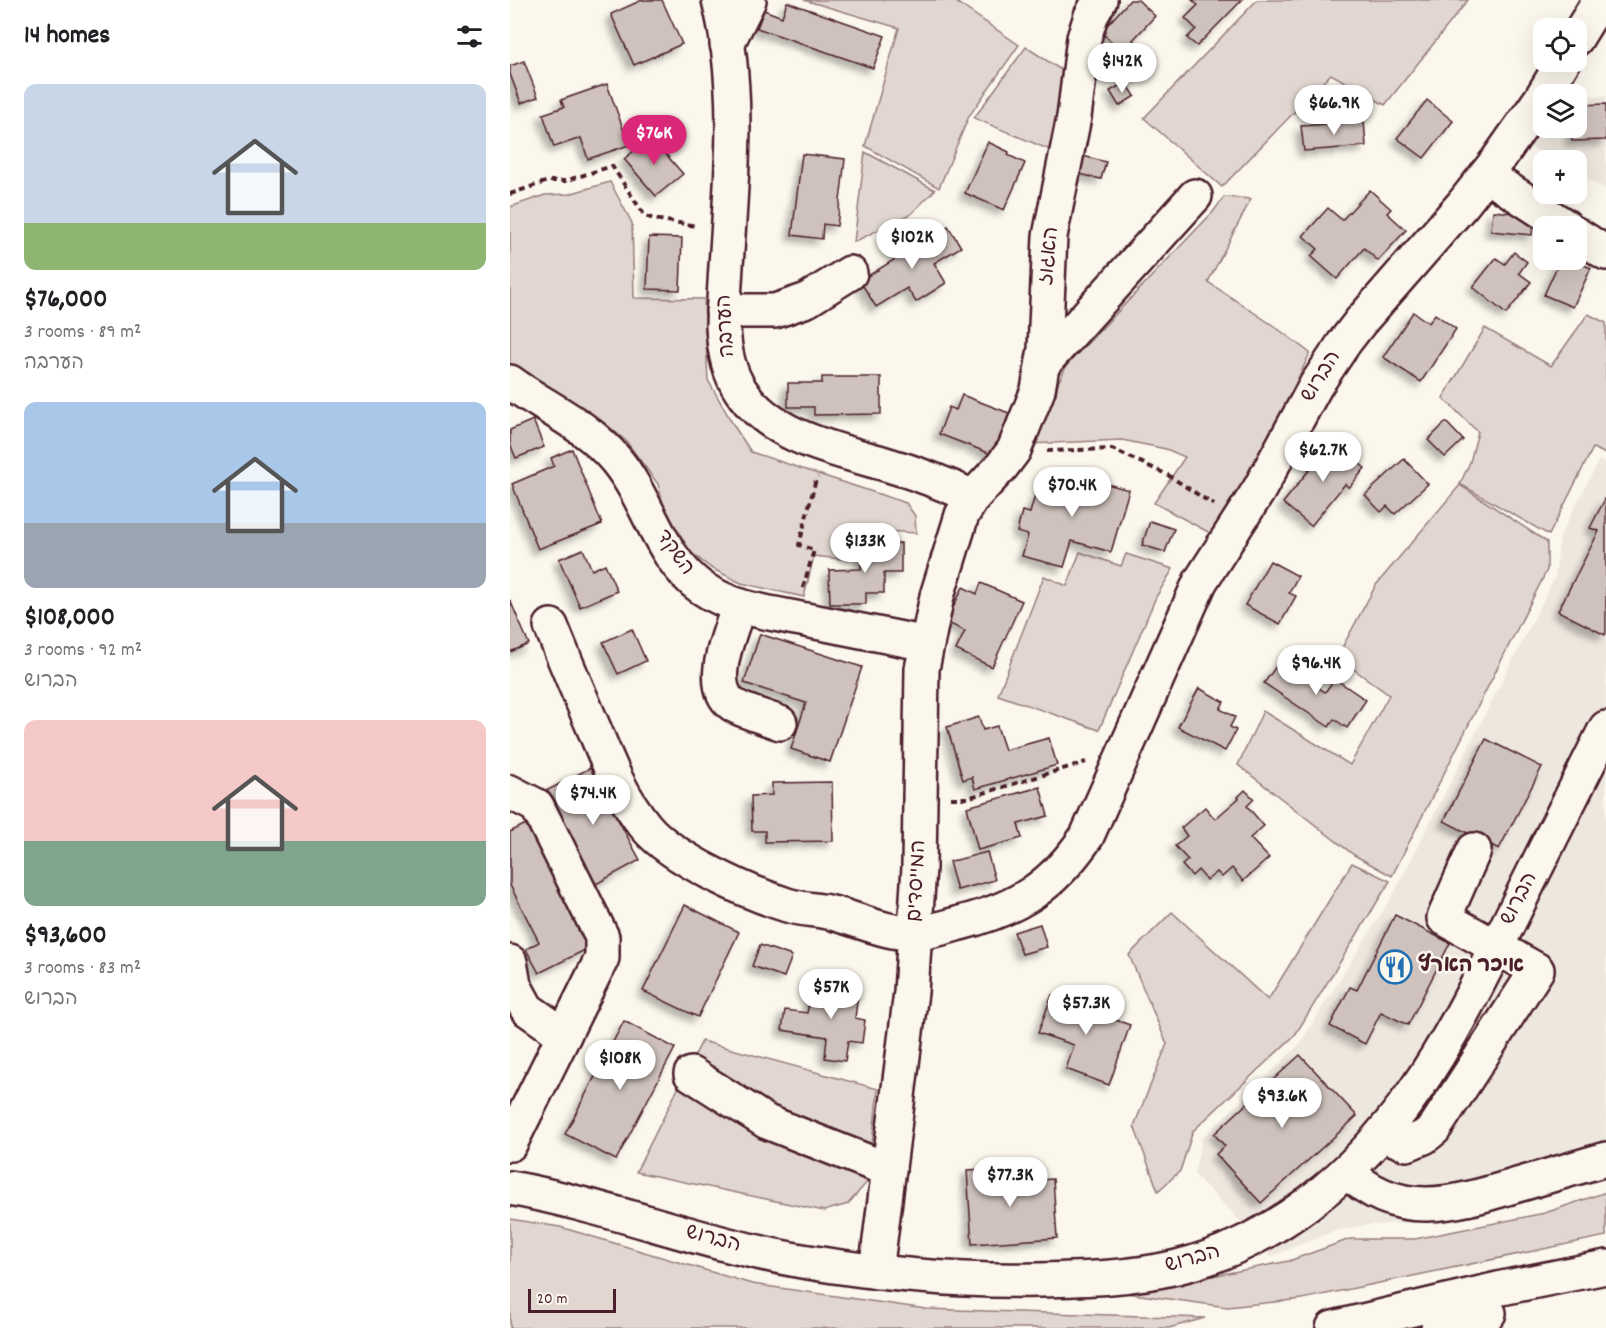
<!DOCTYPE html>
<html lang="en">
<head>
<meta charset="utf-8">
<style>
	body { margin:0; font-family:Dekko,"Playpen Sans Hebrew",sans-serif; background:#f2f2f2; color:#202124; height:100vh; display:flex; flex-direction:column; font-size:22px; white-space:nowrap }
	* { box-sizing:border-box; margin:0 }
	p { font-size:20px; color:#757577 }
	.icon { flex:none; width:33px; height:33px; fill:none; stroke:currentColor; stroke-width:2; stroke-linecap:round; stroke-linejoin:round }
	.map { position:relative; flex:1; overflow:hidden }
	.sheet { display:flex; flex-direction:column; background:#fff; width:510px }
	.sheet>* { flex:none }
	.tools { position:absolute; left:1023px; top:18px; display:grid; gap:12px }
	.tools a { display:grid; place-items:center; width:54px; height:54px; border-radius:12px; background:#fff; box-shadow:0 6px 24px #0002; font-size:30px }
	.scale { position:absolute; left:18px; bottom:15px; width:88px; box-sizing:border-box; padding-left:6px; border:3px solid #4a1f2b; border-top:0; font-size:16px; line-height:21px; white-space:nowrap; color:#4a1f2b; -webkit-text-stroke:4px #fbf7ec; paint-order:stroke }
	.price { position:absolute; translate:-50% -51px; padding:0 14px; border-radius:21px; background:#fff; color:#222; font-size:20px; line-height:39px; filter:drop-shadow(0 2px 3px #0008) }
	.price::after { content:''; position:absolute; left:50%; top:36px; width:18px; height:14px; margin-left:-9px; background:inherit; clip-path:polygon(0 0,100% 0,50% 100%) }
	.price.current { background:#db2777; color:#fff }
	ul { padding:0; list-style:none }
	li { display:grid; align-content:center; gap:12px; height:318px; padding:0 24px }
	li span { display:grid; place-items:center; height:186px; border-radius:12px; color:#555 }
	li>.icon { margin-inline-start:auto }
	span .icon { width:108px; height:108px; fill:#fffc; stroke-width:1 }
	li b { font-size:26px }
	h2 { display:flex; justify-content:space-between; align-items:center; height:72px; padding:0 24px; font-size:26px }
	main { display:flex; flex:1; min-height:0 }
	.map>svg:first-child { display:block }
	.built { fill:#eee7de }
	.green { fill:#e2d7d0; stroke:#967b7e; stroke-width:1.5 }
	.building { fill:#cfc2bc; stroke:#4a1f2b; stroke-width:1.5; filter:url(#shadow) }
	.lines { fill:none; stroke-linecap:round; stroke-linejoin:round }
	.minor-casing { stroke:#4a1f2b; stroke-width:38 }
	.highway-casing { stroke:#4a1f2b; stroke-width:38 }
	.path { stroke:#4a1f2b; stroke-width:4; stroke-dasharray:6 4.5; stroke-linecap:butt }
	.minor { stroke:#fbf7ec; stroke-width:33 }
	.highway { stroke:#fbf7ec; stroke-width:33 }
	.labels { text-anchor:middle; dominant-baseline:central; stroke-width:5; stroke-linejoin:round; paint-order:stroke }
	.street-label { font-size:21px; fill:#4a1f2b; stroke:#fbf7ec }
	.poi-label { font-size:21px; font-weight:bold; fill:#4a1f2b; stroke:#fbf7ec; text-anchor:start }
</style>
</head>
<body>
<main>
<section class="sheet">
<h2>14 homes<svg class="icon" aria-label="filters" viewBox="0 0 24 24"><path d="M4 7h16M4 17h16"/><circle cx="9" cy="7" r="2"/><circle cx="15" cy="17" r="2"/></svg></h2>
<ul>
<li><span style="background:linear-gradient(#c9d6e8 75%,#8fb573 0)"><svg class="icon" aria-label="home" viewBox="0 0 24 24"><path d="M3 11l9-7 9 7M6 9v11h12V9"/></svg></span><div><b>$76,000</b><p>3 rooms · 89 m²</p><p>הערבה</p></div></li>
<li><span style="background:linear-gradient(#a9c7e8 65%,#9aa5b1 0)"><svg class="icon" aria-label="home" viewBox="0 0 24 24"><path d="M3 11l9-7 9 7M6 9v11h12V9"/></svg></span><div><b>$108,000</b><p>3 rooms · 92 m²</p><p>הברוש</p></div></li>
<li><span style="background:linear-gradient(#f6c9c9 65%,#7fa58c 0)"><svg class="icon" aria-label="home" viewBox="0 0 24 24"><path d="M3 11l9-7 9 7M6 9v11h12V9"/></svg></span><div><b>$93,600</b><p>3 rooms · 83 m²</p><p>הברוש</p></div></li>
</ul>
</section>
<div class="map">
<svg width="1096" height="1328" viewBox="0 0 1096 1328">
	<defs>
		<filter id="shadow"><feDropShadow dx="-5.5" dy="5.5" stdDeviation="3" flood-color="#0004"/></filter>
	</defs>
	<rect width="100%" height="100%" fill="#fbf7ec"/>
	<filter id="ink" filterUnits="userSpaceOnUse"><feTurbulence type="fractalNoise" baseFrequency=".0167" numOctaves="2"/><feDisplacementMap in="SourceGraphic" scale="12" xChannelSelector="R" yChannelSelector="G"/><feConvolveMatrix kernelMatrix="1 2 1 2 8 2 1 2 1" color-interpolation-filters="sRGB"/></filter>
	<g filter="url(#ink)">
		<g class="built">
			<path d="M1096,96V189L1067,173L1066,160H1045L1019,146L1033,120L1034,128H1066L1067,97Z"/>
			<path d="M1089,460L1096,463V1173L1022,1197L911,1222L857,1225L824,1231L760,1257L737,1228L684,1174L692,1138L789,1045L884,893L1045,577L1050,536Z"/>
		</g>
		<g class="green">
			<path d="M294,0H443L509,45L459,116L429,188L355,146L389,28Z"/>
			<path d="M747,0H958L875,105L821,74L712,187L634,118Z"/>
			<path d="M516,47L556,73L540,150L464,118Z"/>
			<path d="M355,152L425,190L401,214L344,242Z"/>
			<path d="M100,182L122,223L124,298L194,299L198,380L224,426L241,452L396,503L405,516L406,533L344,529L338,560L304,556L294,597L231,583L201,568L178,550L153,503L148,484L116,441L96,424L0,364V207L35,195L59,194Z"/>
			<path d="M714,197L741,199L698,282L764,326L800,353L746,466L700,533L644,503L675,457L656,449L612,440L518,444L557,365L703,212Z"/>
			<path d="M1078,314L1096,323V454L1083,448L1039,535L950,484L960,462L968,432L933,398L975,328L1041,366Z"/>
			<path d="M950,485L1037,542V570L882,876L844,855L728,765L753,711L840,765L879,695L827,657L866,585Z"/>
			<path d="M570,552L611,566L616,554L663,569L646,597L589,730L488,695L534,576L557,586Z"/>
			<path d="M842,863L880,881L785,1035L683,1131L670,1171L648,1191L624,1126L657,1044L619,955L662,912L758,1000Z"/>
			<path d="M192,1041L368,1089L358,1181L338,1204L314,1211L126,1172Z"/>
			<path d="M1096,1192V1236L792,1299L717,1307L616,1293L779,1261L840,1239H905L1035,1213Z"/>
			<path d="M0,1219L50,1227L242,1284L416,1309L695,1318L659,1328H0Z"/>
		</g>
		<g class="building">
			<path d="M132,0H152L172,44L124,65L101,14Z"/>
			<path d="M620,0H628L645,16L623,40L642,58L625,77L596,50L603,43L591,32Z"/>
			<path d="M682,0H732L687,46L677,38L686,29L675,18L688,5Z"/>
			<path d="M277,2L375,36L363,68L247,28L254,10L272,17Z"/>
			<path d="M14,61L28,97L11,103L0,74V66Z"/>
			<path d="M616,82L625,96L609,106L600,91Z"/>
			<path d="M97,84L119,145L78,159L71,138L44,147L33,114L54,107L51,100Z"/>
			<path d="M917,100L943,121L914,158L887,138Z"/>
			<path d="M1096,104V140L1062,141L1061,128H1066V105Z"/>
			<path d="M854,121L856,146L794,151L791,126Z"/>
			<path d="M141,137L173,174L146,196L114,159Z"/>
			<path d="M478,142L499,152L498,155L515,163L494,210L455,193Z"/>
			<path d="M292,154L335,159L327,226L313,224L312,239L282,235Z"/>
			<path d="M569,155L596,162L591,179L565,173Z"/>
			<path d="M860,190L881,209L877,213L896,230L868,261L854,248L827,279L801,256L808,249L793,236L818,208L832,220Z"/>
			<path d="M983,211L1024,215L1022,235L981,231Z"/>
			<path d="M438,226L451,247L424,263L436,283L406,302L397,288L366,307L350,281Z"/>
			<path d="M139,237L172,238L170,290L137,289Z"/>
			<path d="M1004,252L1017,262L1009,273L1021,282L996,314L963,287L986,258L995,264Z"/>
			<path d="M1050,260H1062L1081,268L1063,307L1034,295Z"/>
			<path d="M903,312L919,323L925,314L946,329L911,382L873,357Z"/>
			<path d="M312,377H371V414L304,415V407H278V383H312Z"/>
			<path d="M452,395L499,413L484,455L429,434L439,407L446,410Z"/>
			<path d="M23,420L34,447L6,458L0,444V430Z"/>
			<path d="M936,422L953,440L935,457L918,440Z"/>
			<path d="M822,441L855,468L839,488L835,484L801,526L773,503Z"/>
			<path d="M62,449L92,524L28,549L2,484L44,466L41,458Z"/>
			<path d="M894,459L918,484L885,514L877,506L871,512L855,495Z"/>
			<path d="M546,470L619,490L601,552L562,541L554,567L512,556L518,535L507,532L512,511L520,513L525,495L538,499Z"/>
			<path d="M1096,497V633L1095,635L1048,611L1089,531L1080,528Z"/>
			<path d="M640,521L664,529L655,552L632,545Z"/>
			<path d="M391,543V573H374V593H356V604H320L319,570L351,569V544Z"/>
			<path d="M73,549L82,570L95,564L107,591L70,607L49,559Z"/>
			<path d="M760,561L788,576L779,593L786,596L770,624L735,605Z"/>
			<path d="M471,583L512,601L482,667L446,650L455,631L436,622L453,587L467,594Z"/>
			<path d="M0,600L19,644L0,652Z"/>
			<path d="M122,629L136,661L108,674L93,642Z"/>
			<path d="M250,634L352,667L320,762L281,749L296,703L234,683Z"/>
			<path d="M770,661L815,692L825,679L856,700L837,728L824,719L819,727L754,683Z"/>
			<path d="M689,688L714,702L710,709L725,717L720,727L726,730L715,751L668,727Z"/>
			<path d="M469,717L473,730L487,726L495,750L539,738L547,765L465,789L462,777L453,780L437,727Z"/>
			<path d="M976,739L1032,767L989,849L934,821Z"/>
			<path d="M80,768L130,860L86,884L36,791Z"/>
			<path d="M322,782L323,841L255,842V831H242L241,796L262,795V783Z"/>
			<path d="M530,787L538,816L508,824L512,838L468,850L457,807Z"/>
			<path d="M735,790L744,799L737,806L754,826L740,838L759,858L733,881L722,868L712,877L707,872L697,880L688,870L682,876L672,865L678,860L665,846L677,836L671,828L695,807L705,819L729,798L728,797Z"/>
			<path d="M24,820L87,944L29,973L16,949L29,942L0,885V832Z"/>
			<path d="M477,852L485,880L447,890L439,862Z"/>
			<path d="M175,905L229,932L188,1017L133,991Z"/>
			<path d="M885,915L940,943L898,1025L871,1012L855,1044L820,1026L840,987L847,990Z"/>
			<path d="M530,924L537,947L512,954L504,932Z"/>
			<path d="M250,945L282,956L274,977L242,966Z"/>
			<path d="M322,982L349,986L345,1018L355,1020L352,1043L338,1041L335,1061L315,1058L317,1037L272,1030L275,1010L297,1013L300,999L319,1002Z"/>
			<path d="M542,995L566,1004L568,997L595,1007L592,1015L620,1025L599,1085L556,1069L564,1045L528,1033Z"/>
			<path d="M114,1021L165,1048L106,1160L55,1134Z"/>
			<path d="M790,1055L847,1116L751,1203L706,1154L715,1146L704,1134Z"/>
			<path d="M493,1168L494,1182L543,1179L547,1238L462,1244L457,1170Z"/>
		</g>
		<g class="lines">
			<defs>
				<g id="minor">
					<path d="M209,0C236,105 216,218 213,326C214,349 218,372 231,391C262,437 323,449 372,463C403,472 434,483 463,497"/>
					<path d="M1066,39L1090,0"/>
					<path d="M217,44L239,0"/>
					<path d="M976,175L1055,226"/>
					<path d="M1066,234L1096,253"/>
					<path d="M213,311H265L297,300L340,273"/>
					<path d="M533,364L685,196"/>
					<path d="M0,382C37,409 76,424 106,460C139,500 149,558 192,588C223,609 261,613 296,620C337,628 377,636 417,644"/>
					<path d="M229,606C221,631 196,684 222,704C231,711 258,718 270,723"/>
					<path d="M41,626C55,661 70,696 85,731C99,765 112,798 136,827C163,859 236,892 277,905C292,910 308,909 322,913C350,920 377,934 406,933C420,932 436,927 450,923C509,908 543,886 577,836L690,582L749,490L806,385L834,343L851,321L953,204L987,161L1030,100L1053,62"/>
					<path d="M0,792L27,806L92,937V958L0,1144"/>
					<path d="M0,962L4,985L17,1009L54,1035"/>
					<path d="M181,1074L257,1122L379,1170"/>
					<path d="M872,1134L897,1144L914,1137L924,1129L1027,970L934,918L964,850"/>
					<path d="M837,1171C887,1221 944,1204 1004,1186C1035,1177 1065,1168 1096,1159"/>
					<path d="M0,1188C99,1206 193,1244 292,1261C370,1274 449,1282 528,1280C575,1279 621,1278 667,1267C765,1243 847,1174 904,1092C941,1039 970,980 999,922C1031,857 1064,792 1096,728"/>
					<path d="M366,1272L401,992L409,867L412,669L427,596L452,515L463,497L492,466L504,450L528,390L535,349L540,236L564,117L574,38L581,16L590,0"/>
				</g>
				<g id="highway">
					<path d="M823,1328L992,1288L1096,1267"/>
					<path d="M928,1328L979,1313"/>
				</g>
			</defs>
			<use href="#minor" class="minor-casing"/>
			<use href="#highway" class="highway-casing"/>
			<g class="path">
				<path d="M1024,160L1034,165"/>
				<path d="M0,194L38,181H55L102,166L135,216L144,219L187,226"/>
				<path d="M537,451L602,449L658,475L704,505"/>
				<path d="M293,588L304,550L289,545L306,479L308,477"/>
				<path d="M441,798H457L576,762"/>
			</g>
			<use href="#minor" class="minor"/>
			<use href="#highway" class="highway"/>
		</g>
	</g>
	<defs>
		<symbol id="restaurant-ring" viewBox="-11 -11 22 22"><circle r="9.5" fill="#fbf7ec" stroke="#1f6fb2" stroke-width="1.5"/><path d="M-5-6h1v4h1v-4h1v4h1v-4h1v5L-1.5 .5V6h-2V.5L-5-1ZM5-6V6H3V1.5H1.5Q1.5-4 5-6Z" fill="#1f6fb2"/></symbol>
	</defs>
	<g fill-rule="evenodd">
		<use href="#restaurant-ring" x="866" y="948" width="38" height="38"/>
	</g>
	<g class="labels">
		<g class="street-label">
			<text transform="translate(540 256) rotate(-84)">האגוז</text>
			<text transform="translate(217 326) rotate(-93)">הערבה</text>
			<text transform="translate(812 377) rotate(-58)">הברוש</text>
			<text transform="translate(164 553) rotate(55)">השקד</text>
			<text transform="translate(408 881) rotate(-87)">המייסדים</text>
			<text transform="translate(1010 899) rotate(-63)">הברוש</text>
			<text transform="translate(203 1240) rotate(15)">הברוש</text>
			<text transform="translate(683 1260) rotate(-16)">הברוש</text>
		</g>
		<g class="poi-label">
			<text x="908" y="967">איכר הארץ</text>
		</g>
	</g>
</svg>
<div class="tools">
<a><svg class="icon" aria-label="locate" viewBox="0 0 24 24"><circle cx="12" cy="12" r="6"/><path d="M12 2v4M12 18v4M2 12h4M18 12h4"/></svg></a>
<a><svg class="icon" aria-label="layers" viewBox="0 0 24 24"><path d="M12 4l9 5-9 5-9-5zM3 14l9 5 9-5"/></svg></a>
<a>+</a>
<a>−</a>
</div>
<div class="scale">20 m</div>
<b class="price" style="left:612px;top:94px">$142K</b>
<b class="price" style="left:824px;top:136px">$66.9K</b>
<b class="price current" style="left:144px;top:166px">$76K</b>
<b class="price" style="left:402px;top:270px">$102K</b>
<b class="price" style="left:813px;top:483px">$62.7K</b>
<b class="price" style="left:562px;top:518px">$70.4K</b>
<b class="price" style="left:355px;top:574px">$133K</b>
<b class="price" style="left:806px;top:696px">$96.4K</b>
<b class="price" style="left:83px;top:826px">$74.4K</b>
<b class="price" style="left:321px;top:1020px">$57K</b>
<b class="price" style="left:576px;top:1036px">$57.3K</b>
<b class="price" style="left:110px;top:1091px">$108K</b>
<b class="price" style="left:772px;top:1129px">$93.6K</b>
<b class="price" style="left:500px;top:1208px">$77.3K</b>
</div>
</main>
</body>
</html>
